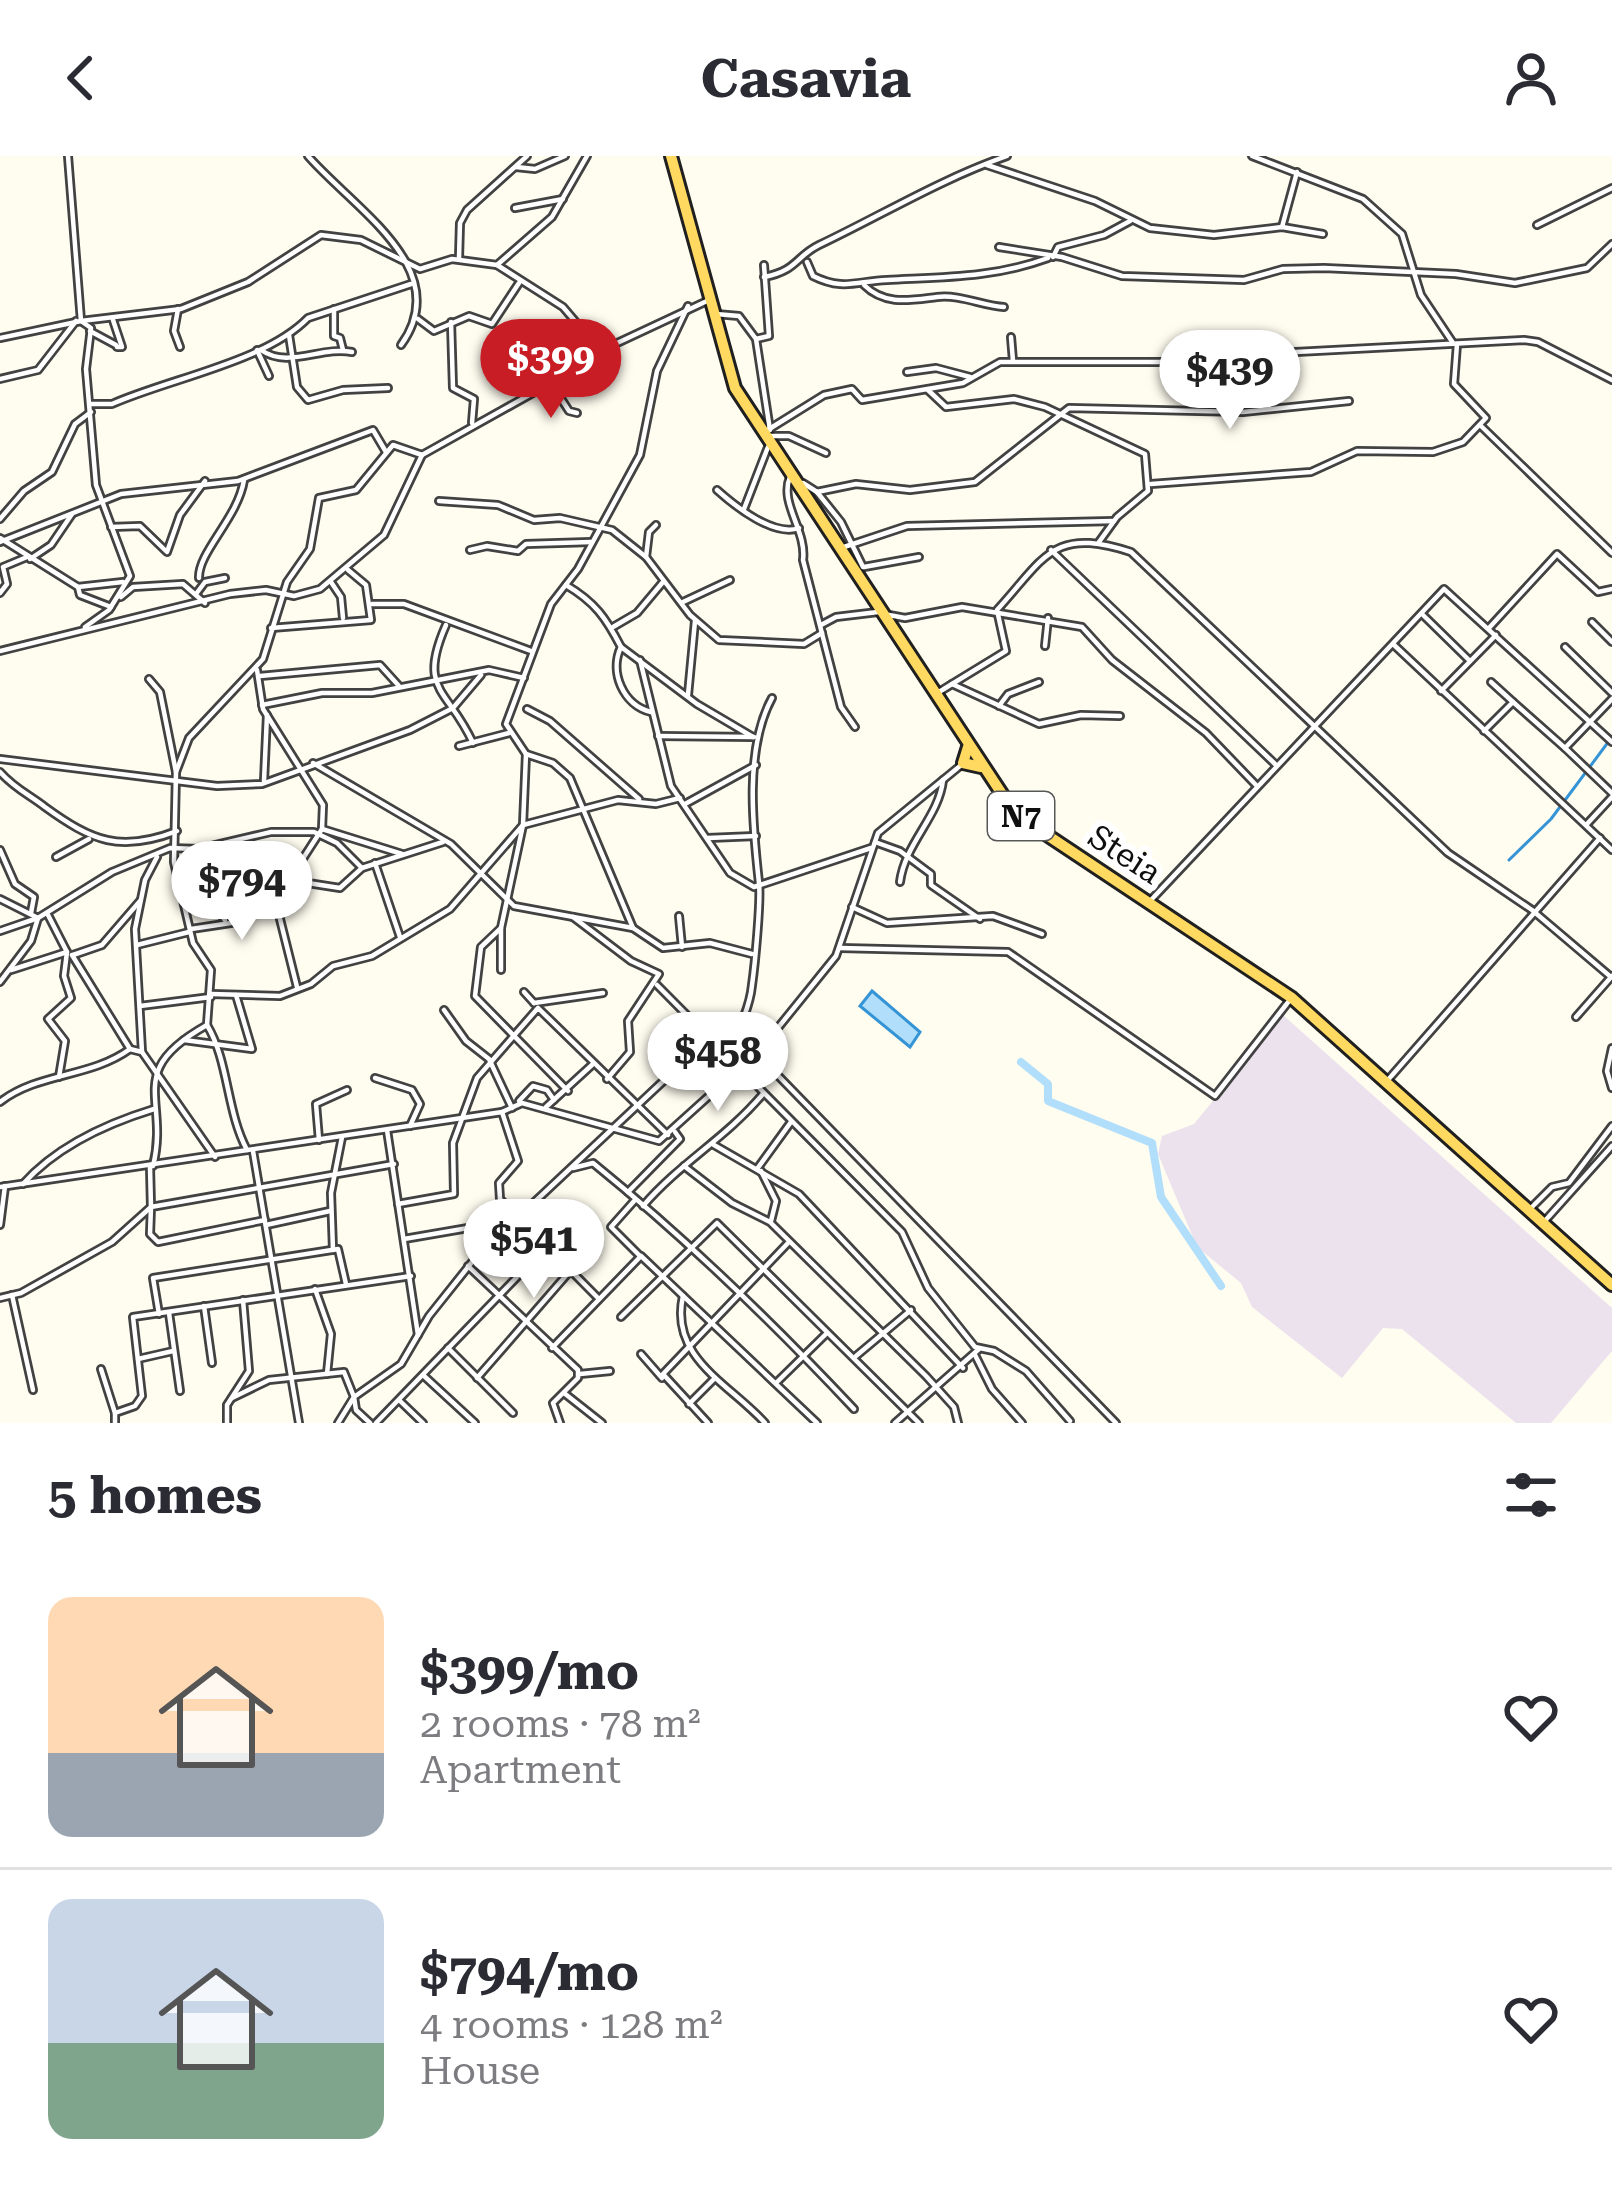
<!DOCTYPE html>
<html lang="en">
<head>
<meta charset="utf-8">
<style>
	body { margin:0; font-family:"Roboto Serif",serif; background:#f7f7f7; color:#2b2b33; height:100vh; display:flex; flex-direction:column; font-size:45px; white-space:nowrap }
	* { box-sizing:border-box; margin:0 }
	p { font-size:39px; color:#7c7c81 }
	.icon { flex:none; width:66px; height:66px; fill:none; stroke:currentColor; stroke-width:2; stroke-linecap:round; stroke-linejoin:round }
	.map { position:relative; height:1267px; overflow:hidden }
	.panel { display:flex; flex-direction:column; background:#fff; flex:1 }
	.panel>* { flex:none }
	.price { position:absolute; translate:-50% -102px; padding:0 27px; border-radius:42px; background:#fff; color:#222; font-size:39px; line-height:78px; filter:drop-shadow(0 3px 6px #0008) }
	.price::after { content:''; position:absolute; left:50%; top:72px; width:36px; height:27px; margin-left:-18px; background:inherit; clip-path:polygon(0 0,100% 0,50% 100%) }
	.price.active { background:#c81d25; color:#fff }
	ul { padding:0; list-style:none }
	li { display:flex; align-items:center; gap:36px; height:300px; padding:0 48px }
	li+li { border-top:3px solid #e1e1e2 }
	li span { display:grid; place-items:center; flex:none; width:336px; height:240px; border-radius:24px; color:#555 }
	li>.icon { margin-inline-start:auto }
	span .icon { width:144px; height:144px; fill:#fffc; stroke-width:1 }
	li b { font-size:51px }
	h2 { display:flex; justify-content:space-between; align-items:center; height:144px; padding:0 48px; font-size:51px }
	header { display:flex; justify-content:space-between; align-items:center; height:156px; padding:0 48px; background:#fff; font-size:54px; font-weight:700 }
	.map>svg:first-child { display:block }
	.industrial { fill:#ece2ee }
	.water { fill:#b1defa; stroke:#3494d5; stroke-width:3 }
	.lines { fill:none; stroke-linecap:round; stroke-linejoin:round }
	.stream { stroke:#3494d5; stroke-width:3 }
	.river { stroke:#b1defa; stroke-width:8 }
	.minor-casing { stroke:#424242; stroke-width:10 }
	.primary-casing { stroke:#202020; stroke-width:16 }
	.minor { stroke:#fff; stroke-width:4.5 }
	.primary { stroke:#ffd960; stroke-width:10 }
	.labels { text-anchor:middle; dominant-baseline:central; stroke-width:12; stroke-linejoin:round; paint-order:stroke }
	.shield { fill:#fff; stroke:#575757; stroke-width:3 }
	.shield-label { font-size:30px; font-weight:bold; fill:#0f0f0f }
	.street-label { font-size:33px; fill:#0f0f0f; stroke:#fff }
</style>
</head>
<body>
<header><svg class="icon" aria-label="back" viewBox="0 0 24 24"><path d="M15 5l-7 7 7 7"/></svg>Casavia<svg class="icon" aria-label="person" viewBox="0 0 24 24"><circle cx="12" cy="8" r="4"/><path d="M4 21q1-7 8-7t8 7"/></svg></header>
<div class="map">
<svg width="1612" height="1267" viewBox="0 0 1612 1267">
	<rect width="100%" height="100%" fill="#fffcf0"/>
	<path class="industrial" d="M1283,859L1612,1152V1195L1551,1267H1516L1402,1173L1383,1172L1342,1222L1252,1151L1241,1127L1197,1091L1158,998L1162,980L1194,968Z"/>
	<path class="water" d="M872,835L920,876L910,891L860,850Z"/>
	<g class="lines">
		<path class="stream" d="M1509,704L1551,663L1612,581"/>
		<path class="river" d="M1021,906L1048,928V945L1152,987L1161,1041L1221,1130"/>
		<defs>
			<g id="minor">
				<path d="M68,0L81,165L91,172L86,213L96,329L130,420L109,454L85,471"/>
				<path d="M308,0C353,52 456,113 401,189"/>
				<path d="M1252,0L1363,43L1402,78L1421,139L1453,187"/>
				<path d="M987,9L1095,45L1150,72L1214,79L1282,71L1323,78"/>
				<path d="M516,11L535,13L565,0"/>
				<path d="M515,52L563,43"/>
				<path d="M1537,69L1612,32"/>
				<path d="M1282,71L1297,16"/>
				<path d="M999,91L1062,101L1122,120L1244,124L1283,113L1324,112L1456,118L1515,127L1587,112L1612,88"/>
				<path d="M1053,101L1058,91L1104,79L1130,65"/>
				<path d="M459,102L460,67L467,54L527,0"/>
				<path d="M807,106L813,120C843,135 857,125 887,124C945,121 993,122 1048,102"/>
				<path d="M497,109L563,151L580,171L587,201"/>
				<path d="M764,121C797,115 796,100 819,89C882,59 941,23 1007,0"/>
				<path d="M864,129C885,150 911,144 937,141C959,138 984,150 1004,151"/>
				<path d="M178,153L174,175L180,191"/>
				<path d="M334,153V180L340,182L343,194"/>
				<path d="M716,158L739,160L756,183L770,274"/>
				<path d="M418,163L434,175L469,160L492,168L519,127"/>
				<path d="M113,164L122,191H117"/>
				<path d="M451,166L453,232L474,243L472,267"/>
				<path d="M90,175L116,189"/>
				<path d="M289,179L297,231L308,244L343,234L388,232"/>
				<path d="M1011,181L1013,205"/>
				<path d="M0,182L81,165L181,153L248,126L321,79L361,84L420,113L452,103L497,109L552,61L587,0"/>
				<path d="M756,183L769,180L764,109"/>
				<path d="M257,194L269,220"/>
				<path d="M261,194C288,213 321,190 352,196"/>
				<path d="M907,216L936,212L970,221"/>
				<path d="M0,223L38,214L76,165"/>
				<path d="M551,227L569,255L577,257"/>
				<path d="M928,234L946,251L1014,243L1045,251L1145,298L1148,335L1117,361L1099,386"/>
				<path d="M91,248H112C171,222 265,206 308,162L411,128"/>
				<path d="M1481,270L1612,397"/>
				<path d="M766,275L824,239L852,233L862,244L963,227L1000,206H1224L1277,197L1524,184L1538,186L1612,224"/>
				<path d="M771,280H789L826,297"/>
				<path d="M790,321C779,347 807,375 803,404L841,551L855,571"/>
				<path d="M803,327L817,336L856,328L910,334L975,326L1069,252L1243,256L1349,245"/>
				<path d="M1151,328L1311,316L1357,295L1433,296L1463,286L1486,262L1454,228L1457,188"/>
				<path d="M717,334C736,351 774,381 799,372"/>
				<path d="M817,336L841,366L863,411"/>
				<path d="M439,345L498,349L534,364L560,362L612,374L646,401L690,459L719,484L804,488L822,477"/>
				<path d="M744,353L768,291"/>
				<path d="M0,363L24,335L52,316L75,268L91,256"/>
				<path d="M111,371L140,370L167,396L180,359L205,325"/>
				<path d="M0,382L78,431L80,439L111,451"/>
				<path d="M0,386L121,338L238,325L373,274L386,296"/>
				<path d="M844,391L907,370L1114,365"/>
				<path d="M470,394L487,390L518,395L526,388L591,386"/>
				<path d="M1051,394L1275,608"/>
				<path d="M646,401L649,376L656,369"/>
				<path d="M30,403L51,389L72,358"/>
				<path d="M864,411L919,401"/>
				<path d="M199,422C198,396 238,362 244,324"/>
				<path d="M331,426L341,441L343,462"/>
				<path d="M566,429C595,446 606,462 621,491C609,516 623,549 651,556"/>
				<path d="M78,431L123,426"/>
				<path d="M0,437L7,428L3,411L27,401"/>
				<path d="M196,438L205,426L225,422"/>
				<path d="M121,441L133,431L183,428L205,447"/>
				<path d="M683,446L730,424"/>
				<path d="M372,448H404L531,495"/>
				<path d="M889,459L905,462L962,451L1082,471L1112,504L1206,577L1256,629"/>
				<path d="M1423,459L1470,505"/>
				<path d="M1592,466L1612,486"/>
				<path d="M446,469C417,535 448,532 473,587"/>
				<path d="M821,469L836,461L878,456"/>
				<path d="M613,471L637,457L663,426"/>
				<path d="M271,472L371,464L366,429L348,414"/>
				<path d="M1489,472L1557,398L1598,436L1612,433"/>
				<path d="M1393,488L1612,694"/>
				<path d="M1045,490L1048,462"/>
				<path d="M621,491L697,548L753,581"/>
				<path d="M1565,491L1612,537"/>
				<path d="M0,495L230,438L266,434L294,440L320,433L384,379L422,299L574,214L583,203L707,145"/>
				<path d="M640,504L671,630L730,717L754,731L871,692"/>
				<path d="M257,514L263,553L323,649L322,673L302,704L292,733L274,739L297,831"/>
				<path d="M260,520L380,509L399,530"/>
				<path d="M149,523L160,536L176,616"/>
				<path d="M1491,526L1513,546"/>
				<path d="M952,528L1006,495L997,454C1046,400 1053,371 1131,396L1448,697L1532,754L1611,821"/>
				<path d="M1441,535L1496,479"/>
				<path d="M939,536L952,528L1039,568L1081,559L1120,560"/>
				<path d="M688,539L695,465"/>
				<path d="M262,549L322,537H372L489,514L524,522"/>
				<path d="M999,550L1008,538L1039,526"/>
				<path d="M527,553L550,565L639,643"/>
				<path d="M1484,575L1513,546L1565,592L1612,543"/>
				<path d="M658,580L754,581"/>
				<path d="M459,590L509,577"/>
				<path d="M1565,592L1612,637"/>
				<path d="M526,598L553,607L570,622L633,772"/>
				<path d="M0,603L217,630L262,628L410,574L453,552L481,519"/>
				<path d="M313,607L451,688L514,750L633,772L663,792L710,787L752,798"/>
				<path d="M0,616C14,632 28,638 45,651C92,685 120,697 177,675"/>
				<path d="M264,625L267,559"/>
				<path d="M685,648L756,609"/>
				<path d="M1587,668L1612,641"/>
				<path d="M322,673L402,698"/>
				<path d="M708,682L756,680"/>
				<path d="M875,686L900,695L931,718V729L980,763"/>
				<path d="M0,694L15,728L34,741L31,757"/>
				<path d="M56,701L89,683"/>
				<path d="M157,701L145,724L135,773L142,896L215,1001"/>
				<path d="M375,707L400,781"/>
				<path d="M295,725L340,732L362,712L443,686"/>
				<path d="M900,726C905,687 939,661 943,624"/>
				<path d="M207,741L225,764"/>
				<path d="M0,743L38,762L112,716L170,692L198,693L271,676H314L337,687L362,712"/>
				<path d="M1152,743L1444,433L1612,586"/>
				<path d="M185,745L248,724L298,717"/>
				<path d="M852,751L887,767L993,760L1042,778"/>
				<path d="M47,757L67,796L64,820L71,842L48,863L65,885L59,921"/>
				<path d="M679,760L682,791"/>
				<path d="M573,761L631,805L659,818L628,865L630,896L607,923"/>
				<path d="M501,772V814"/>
				<path d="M191,773L244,765L260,750L277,745"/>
				<path d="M0,775L38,762"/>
				<path d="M137,789L189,776"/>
				<path d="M840,792L1008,796L1215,940L1289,845"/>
				<path d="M72,799L130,893"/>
				<path d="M73,799L102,789L140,745"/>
				<path d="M11,814L67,796"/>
				<path d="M0,826L31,785L38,762"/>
				<path d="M657,829L902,1076L928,1132L975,1191L994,1195L1026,1215L1070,1265"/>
				<path d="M524,836L534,847"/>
				<path d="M211,838L280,840L311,828L333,810L372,800L450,753L523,669L618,644L656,648L680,642"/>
				<path d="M534,847L603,837"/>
				<path d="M140,850L211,841"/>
				<path d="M444,854L466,885L489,903L512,952"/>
				<path d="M1576,861L1612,820"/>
				<path d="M207,869C229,906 226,954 247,994"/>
				<path d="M184,884L252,893L236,839"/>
				<path d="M1612,892L1607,915L1612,932"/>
				<path d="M758,899L1116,1267"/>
				<path d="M738,910C731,872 749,863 752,829C755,808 761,745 759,727C753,673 744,593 772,542"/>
				<path d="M743,915L836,800L878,677L960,610"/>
				<path d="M375,922L412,934L420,948L410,970"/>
				<path d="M1387,925L1600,682"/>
				<path d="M568,935L475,840L481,791L501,772L523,669L526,598L506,568L551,448L578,413L640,299L657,215L688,150"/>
				<path d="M519,945L533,930L547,934L554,944"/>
				<path d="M0,946C39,916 90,922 130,893L142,896"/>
				<path d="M546,951L593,908"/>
				<path d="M502,956L518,1005L499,1027L500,1043L598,1142"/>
				<path d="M387,974L418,1179"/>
				<path d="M319,984L316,948L347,934"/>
				<path d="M714,989L799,1038L963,1212"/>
				<path d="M253,995L299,1267"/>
				<path d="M153,1010C170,942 123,916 207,869L211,814L193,787L174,706L176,616L189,582L263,503L287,426L310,393L319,342L356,334L393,289L422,299"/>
				<path d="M684,1010L732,1047L770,1066L926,1220L954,1251L958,1267"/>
				<path d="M573,1012L593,1007C683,1080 777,1171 854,1253"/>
				<path d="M757,1013L791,966"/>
				<path d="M761,1015L776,1045L771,1065"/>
				<path d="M23,1028C57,990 105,968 154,953"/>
				<path d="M0,1031L502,956L522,947L659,985L740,912"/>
				<path d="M628,1036L680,983L675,976"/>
				<path d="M635,1044L611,1071L640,1100"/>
				<path d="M398,1048L454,1038L453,987L477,922L538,852L668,979"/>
				<path d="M643,1050C681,1006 725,983 763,938"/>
				<path d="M1529,1054L1552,1031L1569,1027L1612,970"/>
				<path d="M265,1064L158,1086L150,1078L151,1051L394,1008"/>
				<path d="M1543,1067L1612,990"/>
				<path d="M0,1069L5,1030"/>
				<path d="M266,1069L330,1055"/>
				<path d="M404,1083L468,1072"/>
				<path d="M333,1094L331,1037L342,981"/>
				<path d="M468,1110L578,1214V1222L553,1247L560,1267"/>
				<path d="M315,1133L331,1178L327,1218"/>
				<path d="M12,1139L33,1234"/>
				<path d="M683,1140C669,1202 730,1228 765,1267"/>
				<path d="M0,1142L21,1137L112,1086L151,1051L150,1011"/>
				<path d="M204,1150L212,1207"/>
				<path d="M169,1157L180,1235"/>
				<path d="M159,1158L153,1122L338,1093L346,1128"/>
				<path d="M621,1161L717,1067L919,1267"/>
				<path d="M448,1192L513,1257"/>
				<path d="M552,1192L641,1100L817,1267"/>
				<path d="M641,1198L662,1222"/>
				<path d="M975,1199L992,1233L1022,1267"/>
				<path d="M856,1200L911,1154"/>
				<path d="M138,1203L173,1195"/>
				<path d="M101,1213L115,1257"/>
				<path d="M580,1218L610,1215"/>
				<path d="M423,1219L475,1267"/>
				<path d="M477,1222L570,1115"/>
				<path d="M776,1227L827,1177"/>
				<path d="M564,1237L602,1267"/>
				<path d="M232,1242L269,1224L344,1216L354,1241L338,1267"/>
				<path d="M399,1244L423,1267"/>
				<path d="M689,1248L715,1222"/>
				<path d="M115,1267V1257L135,1250L142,1240L133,1161L411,1120"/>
				<path d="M227,1267V1249L249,1215L243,1144"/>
				<path d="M370,1267L356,1254L354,1241L401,1208L429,1160L476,1101L707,884"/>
				<path d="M376,1267L546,1091"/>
				<path d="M708,1267L663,1218L788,1087"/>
				<path d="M895,1267L979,1193"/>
			</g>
			<g id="primary">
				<path d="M671,0L735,232L1006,644L1032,669L1292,842L1612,1129"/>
				<path d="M968,591L963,607L981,611"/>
			</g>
		</defs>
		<use href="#minor" class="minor-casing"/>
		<use href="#primary" class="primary-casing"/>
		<use href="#minor" class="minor"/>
		<use href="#primary" class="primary"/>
	</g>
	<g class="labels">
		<rect class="shield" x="988" y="636" width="66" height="48" rx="9"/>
		<g class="shield-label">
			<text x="1021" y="660">N7</text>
		</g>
		<g class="street-label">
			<text transform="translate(1125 698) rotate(33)">Steia</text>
		</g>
	</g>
</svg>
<b class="price active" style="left:551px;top:265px">$399</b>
<b class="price" style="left:1230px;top:276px">$439</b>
<b class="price" style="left:242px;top:787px">$794</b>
<b class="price" style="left:718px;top:958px">$458</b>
<b class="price" style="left:534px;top:1145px">$541</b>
</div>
<section class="panel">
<h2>5 homes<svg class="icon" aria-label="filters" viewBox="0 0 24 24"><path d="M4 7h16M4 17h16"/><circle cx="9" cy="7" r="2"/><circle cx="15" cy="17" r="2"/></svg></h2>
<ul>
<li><span style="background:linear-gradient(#ffd9b3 65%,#9aa5b1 0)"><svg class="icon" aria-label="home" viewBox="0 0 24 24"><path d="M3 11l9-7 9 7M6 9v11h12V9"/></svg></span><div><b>$399/mo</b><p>2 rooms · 78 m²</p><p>Apartment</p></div><svg class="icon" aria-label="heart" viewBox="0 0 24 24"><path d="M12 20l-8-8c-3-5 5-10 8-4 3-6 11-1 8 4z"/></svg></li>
<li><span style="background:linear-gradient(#c9d6e8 60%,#7fa58c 0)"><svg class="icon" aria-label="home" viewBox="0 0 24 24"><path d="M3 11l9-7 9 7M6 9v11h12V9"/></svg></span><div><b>$794/mo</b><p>4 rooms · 128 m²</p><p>House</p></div><svg class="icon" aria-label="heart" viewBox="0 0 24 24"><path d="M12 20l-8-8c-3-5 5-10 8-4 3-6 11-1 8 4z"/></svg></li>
</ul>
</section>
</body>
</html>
